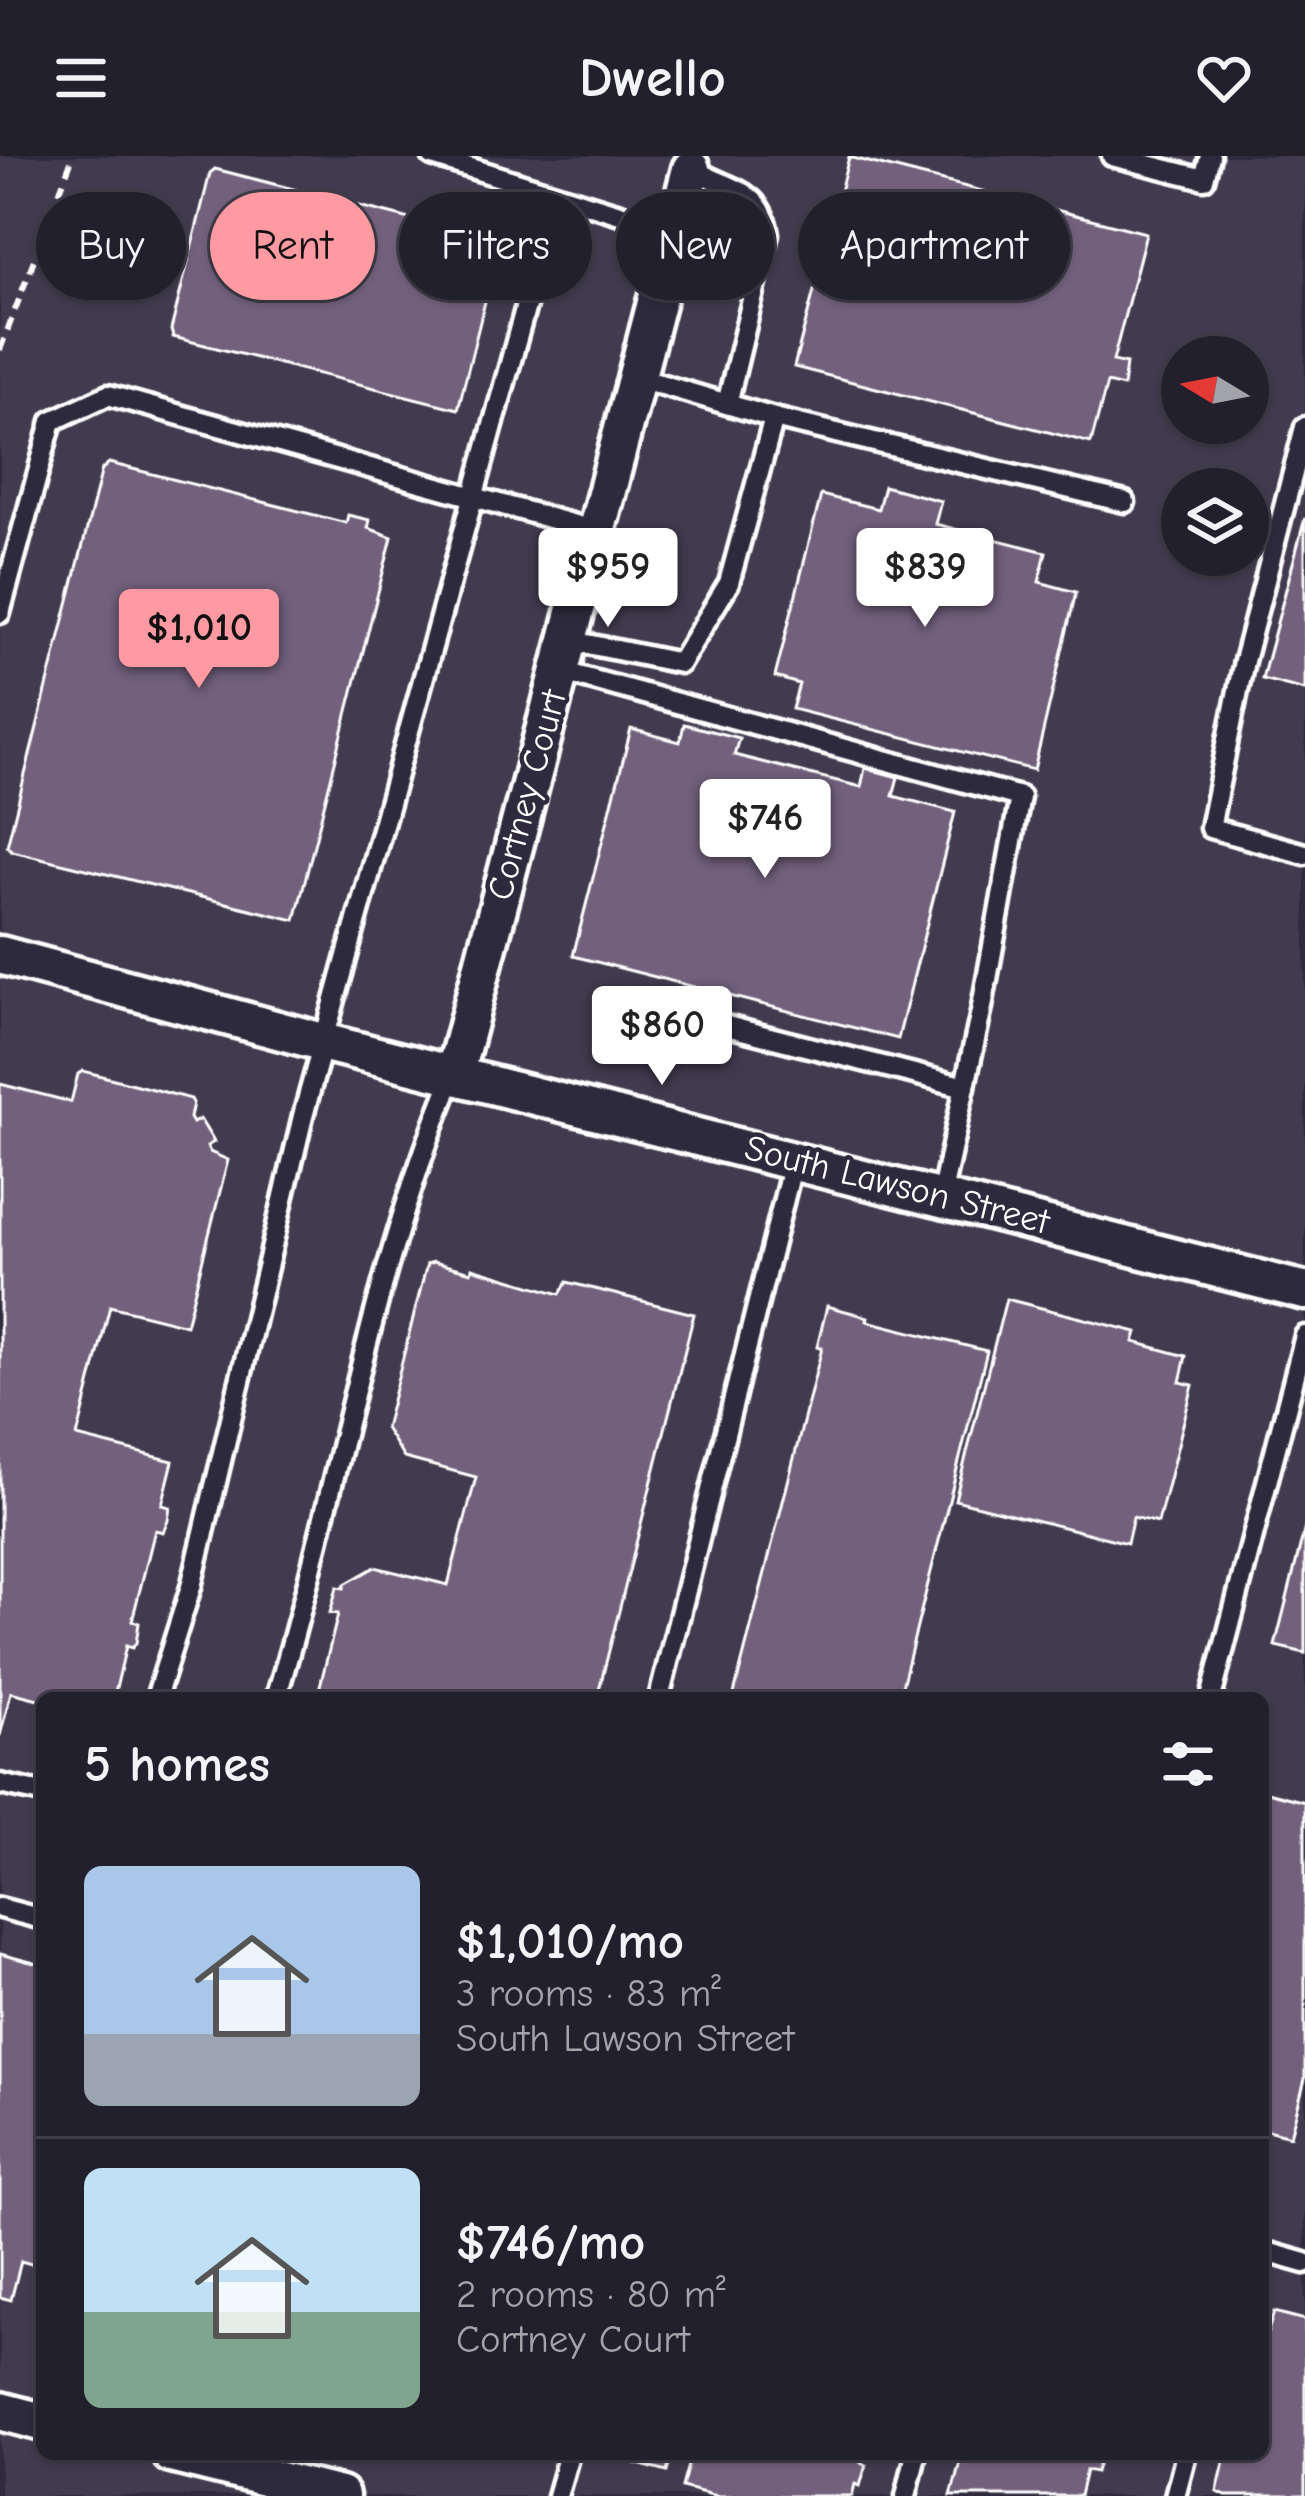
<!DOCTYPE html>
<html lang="en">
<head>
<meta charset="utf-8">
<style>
	body { margin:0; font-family:"Comic Neue",sans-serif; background:#2b2836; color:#f1f3f6; height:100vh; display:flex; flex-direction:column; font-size:45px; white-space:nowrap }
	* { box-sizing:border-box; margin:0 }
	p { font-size:39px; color:#a3a3aa }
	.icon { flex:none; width:66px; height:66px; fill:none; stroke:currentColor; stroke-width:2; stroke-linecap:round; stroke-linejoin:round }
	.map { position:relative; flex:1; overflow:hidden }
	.sheet { position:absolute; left:36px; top:1536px; width:1233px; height:768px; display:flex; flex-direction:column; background:#23202e; border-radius:18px; box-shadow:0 3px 9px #0004,0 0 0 3px #403e4a }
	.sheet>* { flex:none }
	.top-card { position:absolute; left:36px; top:36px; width:1233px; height:108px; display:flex; gap:24px }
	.needle { width:78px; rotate:280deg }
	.tools { position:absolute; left:1161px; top:180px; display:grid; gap:24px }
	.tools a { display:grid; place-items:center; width:108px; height:108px; border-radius:50%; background:#23202e; box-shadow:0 3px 9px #0004,0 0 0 3px #403e4a; font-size:60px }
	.price { position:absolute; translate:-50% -102px; padding:0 27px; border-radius:12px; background:#fff; color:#222; font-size:39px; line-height:78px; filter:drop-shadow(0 3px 6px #0008) }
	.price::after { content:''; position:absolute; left:50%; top:72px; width:36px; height:27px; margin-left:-18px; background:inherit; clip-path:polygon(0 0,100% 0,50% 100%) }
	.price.selected { background:#ff9aa2; color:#111 }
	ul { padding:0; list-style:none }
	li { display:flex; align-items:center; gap:36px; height:300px; padding:0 48px }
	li+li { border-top:3px solid #403e4a }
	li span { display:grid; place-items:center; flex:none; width:336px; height:240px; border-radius:18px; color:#555 }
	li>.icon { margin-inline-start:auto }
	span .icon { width:144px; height:144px; fill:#fffc; stroke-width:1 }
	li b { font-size:51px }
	h2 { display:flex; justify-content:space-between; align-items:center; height:144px; padding:0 48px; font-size:51px }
	.tag { padding:0 42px; border-radius:54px; background:#23202e; box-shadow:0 3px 9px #0004,0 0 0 3px #403e4a; font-size:42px; line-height:108px }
	.tag.selected { background:#ff9aa2; color:#111 }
	header { display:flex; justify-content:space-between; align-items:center; height:156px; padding:0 48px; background:#23202e; font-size:54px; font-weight:700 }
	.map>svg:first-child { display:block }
	.built { fill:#433a50; fill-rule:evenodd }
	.building { fill:#72617b; stroke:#fff; stroke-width:3 }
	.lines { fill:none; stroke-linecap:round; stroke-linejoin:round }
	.service-casing { stroke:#fff; stroke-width:27 }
	.minor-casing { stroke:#fff; stroke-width:45 }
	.path { stroke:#fff; stroke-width:6; stroke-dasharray:12 9; stroke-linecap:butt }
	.service { stroke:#2f2a3d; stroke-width:18 }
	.minor { stroke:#2f2a3d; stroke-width:36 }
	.labels { text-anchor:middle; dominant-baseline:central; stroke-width:9; stroke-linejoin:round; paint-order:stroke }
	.street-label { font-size:36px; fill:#fff; stroke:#2f2a3d }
</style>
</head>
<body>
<header><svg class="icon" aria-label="menu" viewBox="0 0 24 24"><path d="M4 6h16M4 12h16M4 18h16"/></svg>Dwello<svg class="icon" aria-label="heart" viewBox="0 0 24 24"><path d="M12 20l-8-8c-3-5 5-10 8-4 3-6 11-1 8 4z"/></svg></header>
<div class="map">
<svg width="1305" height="2340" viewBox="0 0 1305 2340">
	<rect width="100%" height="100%" fill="#2f2a3d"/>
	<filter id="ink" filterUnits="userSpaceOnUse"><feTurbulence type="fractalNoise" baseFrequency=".00833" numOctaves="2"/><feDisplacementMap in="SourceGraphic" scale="24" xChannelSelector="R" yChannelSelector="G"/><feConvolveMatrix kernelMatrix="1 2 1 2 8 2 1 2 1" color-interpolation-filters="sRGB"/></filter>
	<g filter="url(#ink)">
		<path class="built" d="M0,0H1305V2340H0ZM1182,201H1248V267H1182ZM1182,333H1248V399H1182ZM42,1542H1263V2298H42Z"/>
		<g class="building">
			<path d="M849,1L1146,77L1113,205L1126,208L1123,231L1107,227L1091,287L794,211Z"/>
			<path d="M215,13L500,86L458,253L173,181L171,174L210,17Z"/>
			<path d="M109,307L346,367L348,359L370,364L368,372L392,381L295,764L12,695L7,690L102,313Z"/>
			<path d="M884,330L941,345L935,368L1046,396L1039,426L1076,436L1034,614L792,553L799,528L775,521L821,339L878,353Z"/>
			<path d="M1305,362V534L1262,523Z"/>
			<path d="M684,568L739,582L734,599L861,631L865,612L898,621L893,640L955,656L898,883L573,800L631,573L680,586Z"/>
			<path d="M83,915L191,943L193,947L190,962L193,967L200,963L214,986L207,990L210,996L228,1004L186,1169L110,1150L77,1281L173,1305L162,1349L170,1351L168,1364L163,1376L155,1374L132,1465L139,1467L136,1487L132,1492L126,1490L115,1537L106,1542L42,1544L11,1536L0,1580V928L71,946L78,918Z"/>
			<path d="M433,1106L471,1116L472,1112L560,1138L567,1126L694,1158L597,1542H317L338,1458L330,1457L337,1431L344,1432L345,1428L375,1411L448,1429L476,1321L404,1302L385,1272L427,1108Z"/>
			<path d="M1006,1143L1137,1176L1134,1186L1186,1200L1180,1226L1193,1229L1158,1367L1133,1361L1127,1387L955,1344Z"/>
			<path d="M827,1150L868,1161L867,1165L987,1195L899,1542H733L822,1192L817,1191Z"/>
			<path d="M1305,1371V1497L1275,1490Z"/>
			<path d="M1263,1635L1305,1646V1923L1290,1980L1263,1973Z"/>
			<path d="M0,1798L42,1809V2111L21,2105L11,2144L0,2141Z"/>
			<path d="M1274,2156L1305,2164V2340H1226L1217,2336L1226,2298H1263V2191Z"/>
			<path d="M623,2298H672L667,2316L622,2304Z"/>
			<path d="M691,2298H863L861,2307L866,2309L860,2330L855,2328L852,2340H716L682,2331Z"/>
			<path d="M962,2298H1101L1096,2316L1086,2314L1080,2340H951Z"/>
		</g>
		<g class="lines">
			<defs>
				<g id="service">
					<path d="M432,0L675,75"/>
					<path d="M1112,0L1204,23L1210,0"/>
					<path d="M691,11C723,34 761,29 768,78L727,248"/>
					<path d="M774,262L1125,346"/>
					<path d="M1305,271L1244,505L1210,672L1305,698"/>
					<path d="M0,457L52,265L108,239L596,375"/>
					<path d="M568,484L680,507L729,427L774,262L636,221"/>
					<path d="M560,515L1020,641L982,851L941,1041"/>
					<path d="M625,844L965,931"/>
					<path d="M156,1542L191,1431L303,960L538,106"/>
					<path d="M276,1542C338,1335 370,1116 455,916"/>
					<path d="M659,1542L794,1003"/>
					<path d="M1211,1542L1305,1180"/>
					<path d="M0,1628L42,1637"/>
					<path d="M0,1752L42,1763"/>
					<path d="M1263,2095L1305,2107"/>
					<path d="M557,2340L569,2298"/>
					<path d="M906,2340L916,2298"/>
					<path d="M1175,2340L1186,2298"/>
				</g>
				<g id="minor">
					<path d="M0,799L326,887L1305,1135"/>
					<path d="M455,916L691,13"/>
					<path d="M0,2255L42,2266"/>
					<path d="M171,2298L340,2340"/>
				</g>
			</defs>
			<use href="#service" class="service-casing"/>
			<use href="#minor" class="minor-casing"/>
			<path class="path" d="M0,194L73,0"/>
			<use href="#service" class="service"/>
			<use href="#minor" class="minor"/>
		</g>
	</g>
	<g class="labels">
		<g class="street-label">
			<text transform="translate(527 639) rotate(-75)">Cortney Court</text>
			<text transform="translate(897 1029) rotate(14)">South Lawson Street</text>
		</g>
	</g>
</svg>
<div class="tools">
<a><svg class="needle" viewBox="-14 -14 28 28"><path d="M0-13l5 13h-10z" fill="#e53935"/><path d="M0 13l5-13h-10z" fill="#a3a3aa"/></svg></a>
<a><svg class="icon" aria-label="layers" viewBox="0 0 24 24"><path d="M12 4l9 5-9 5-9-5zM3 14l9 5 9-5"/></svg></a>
</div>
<b class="price" style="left:608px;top:474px">$959</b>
<b class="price" style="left:925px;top:474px">$839</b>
<b class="price selected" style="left:199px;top:535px">$1,010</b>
<b class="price" style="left:765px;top:725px">$746</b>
<b class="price" style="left:662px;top:932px">$860</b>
<div class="top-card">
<a class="tag">Buy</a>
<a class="tag selected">Rent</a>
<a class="tag">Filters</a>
<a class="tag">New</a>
<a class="tag">Apartment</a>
</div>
<section class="sheet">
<h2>5 homes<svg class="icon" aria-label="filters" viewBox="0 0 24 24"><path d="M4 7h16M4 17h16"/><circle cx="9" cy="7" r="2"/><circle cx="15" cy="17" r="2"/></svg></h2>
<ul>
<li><span style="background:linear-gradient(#a9c7e8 70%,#9aa5b1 0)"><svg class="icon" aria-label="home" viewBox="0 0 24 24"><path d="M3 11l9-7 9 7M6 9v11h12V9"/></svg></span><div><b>$1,010/mo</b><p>3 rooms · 83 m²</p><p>South Lawson Street</p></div></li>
<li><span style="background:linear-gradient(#bfe0f5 60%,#7fa58c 0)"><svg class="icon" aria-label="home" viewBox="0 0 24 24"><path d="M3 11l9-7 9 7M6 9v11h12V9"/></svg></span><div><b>$746/mo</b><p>2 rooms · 80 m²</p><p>Cortney Court</p></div></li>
</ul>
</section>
</div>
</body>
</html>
